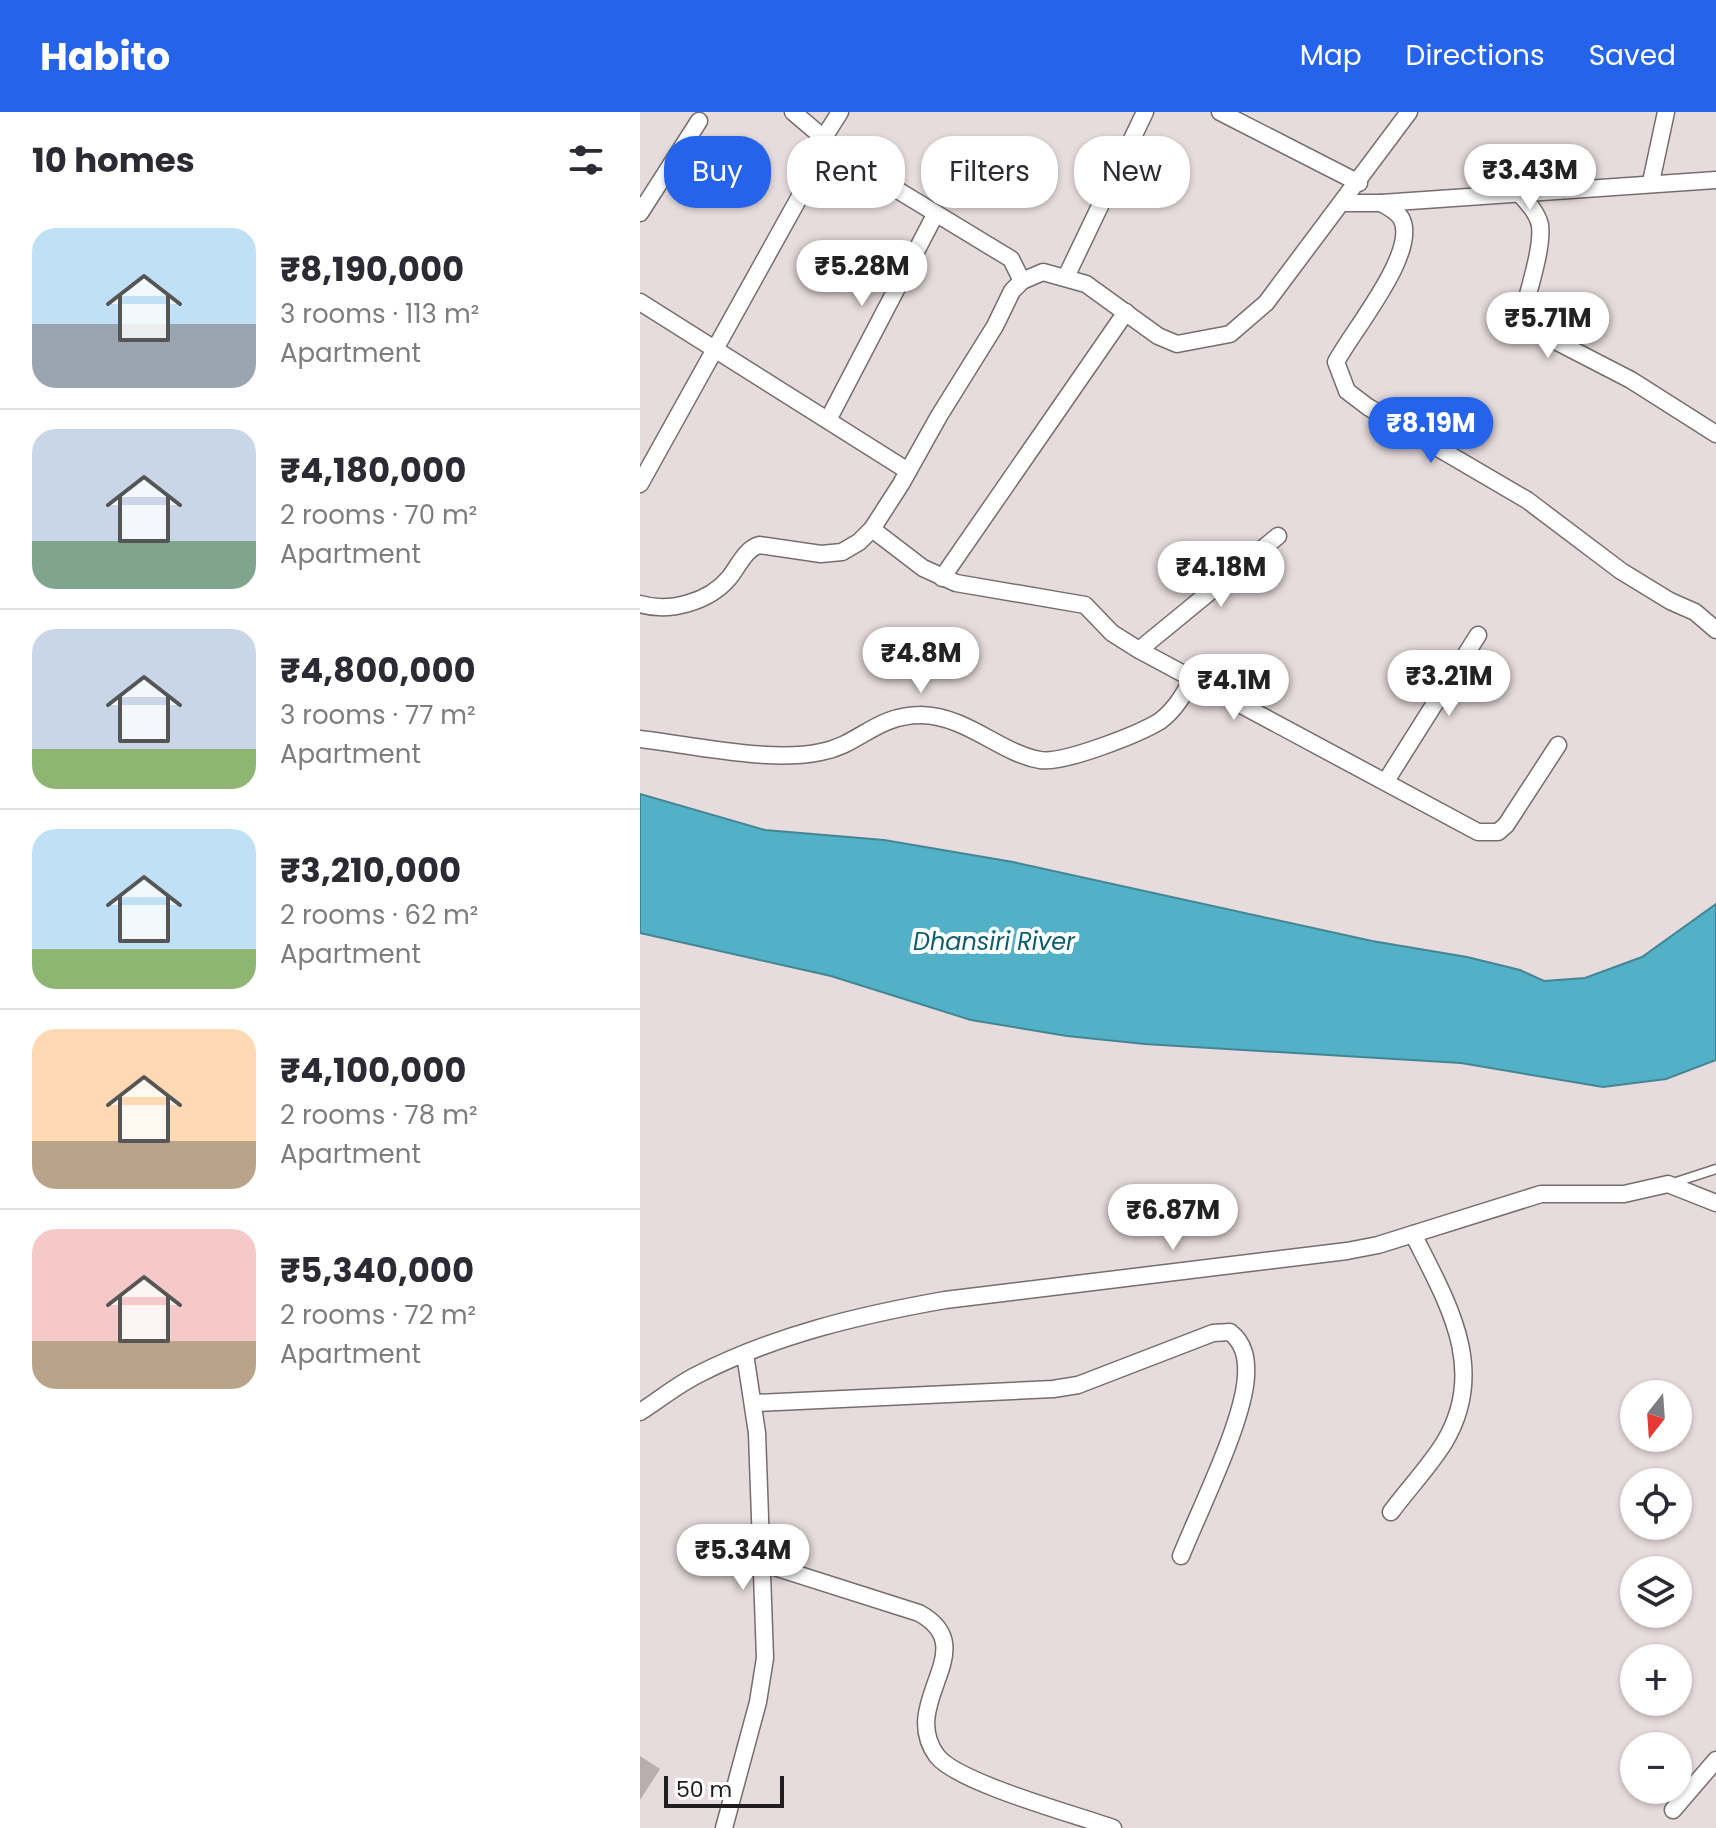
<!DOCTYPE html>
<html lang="en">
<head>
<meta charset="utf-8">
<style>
	body { margin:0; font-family:Poppins,sans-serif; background:#f7f7f7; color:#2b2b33; height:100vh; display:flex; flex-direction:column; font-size:30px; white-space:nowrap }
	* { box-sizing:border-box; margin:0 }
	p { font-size:26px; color:#7c7c81 }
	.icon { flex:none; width:44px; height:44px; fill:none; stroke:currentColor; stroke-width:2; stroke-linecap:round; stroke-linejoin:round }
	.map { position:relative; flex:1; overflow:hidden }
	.panel { display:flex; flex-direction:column; background:#fff; width:640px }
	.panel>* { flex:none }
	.banner { position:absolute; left:24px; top:24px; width:760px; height:72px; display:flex; gap:16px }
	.needle { width:52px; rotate:197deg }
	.buttons { position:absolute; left:980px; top:1268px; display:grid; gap:16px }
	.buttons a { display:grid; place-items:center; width:72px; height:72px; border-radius:50%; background:#fff; box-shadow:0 2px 6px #0004; font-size:40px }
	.scale { position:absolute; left:24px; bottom:20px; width:120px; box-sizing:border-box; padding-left:8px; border:4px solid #211d1e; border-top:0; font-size:22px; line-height:28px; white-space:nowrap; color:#211d1e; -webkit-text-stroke:6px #fff; paint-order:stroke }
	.price { position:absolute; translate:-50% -68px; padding:0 18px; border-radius:28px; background:#fff; color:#222; font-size:26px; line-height:52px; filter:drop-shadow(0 2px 4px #0008) }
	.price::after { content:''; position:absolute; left:50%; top:48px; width:24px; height:18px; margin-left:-12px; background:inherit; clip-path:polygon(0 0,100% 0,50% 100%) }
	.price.selected { background:#2563eb; color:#fff }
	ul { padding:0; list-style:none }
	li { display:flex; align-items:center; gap:24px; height:200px; padding:0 32px }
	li+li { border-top:2px solid #e1e1e2 }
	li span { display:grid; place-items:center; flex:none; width:224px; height:160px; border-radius:24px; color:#555 }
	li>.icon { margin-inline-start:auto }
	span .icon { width:96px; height:96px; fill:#fffc; stroke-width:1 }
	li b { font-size:34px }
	h2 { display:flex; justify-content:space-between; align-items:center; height:96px; padding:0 32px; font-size:34px }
	.chip { padding:0 28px; border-radius:32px; background:#fff; box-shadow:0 2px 6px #0004; font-size:28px; line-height:72px }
	.chip.selected { background:#2563eb; color:#fff }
	header { display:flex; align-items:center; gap:48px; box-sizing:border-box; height:112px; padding:0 40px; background:#2563eb; color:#fff }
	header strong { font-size:38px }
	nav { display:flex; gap:44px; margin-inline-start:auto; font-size:28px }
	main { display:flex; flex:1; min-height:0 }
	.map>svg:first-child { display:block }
	.water { fill:#53b1c7; stroke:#448594; stroke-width:2 }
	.building { fill:#b8aeb0 }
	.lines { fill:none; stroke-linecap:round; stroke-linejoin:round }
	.service-casing { stroke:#766d6f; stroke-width:11 }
	.minor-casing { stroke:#766d6f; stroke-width:19 }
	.service { stroke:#fff; stroke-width:8 }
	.minor { stroke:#fff; stroke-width:16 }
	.labels { text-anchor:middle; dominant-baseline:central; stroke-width:8; stroke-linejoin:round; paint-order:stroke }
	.water-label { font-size:24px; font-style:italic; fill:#0d5d6d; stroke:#fff }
</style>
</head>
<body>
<header>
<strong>Habito</strong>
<nav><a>Map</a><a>Directions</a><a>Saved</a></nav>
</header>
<main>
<section class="panel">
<h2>10 homes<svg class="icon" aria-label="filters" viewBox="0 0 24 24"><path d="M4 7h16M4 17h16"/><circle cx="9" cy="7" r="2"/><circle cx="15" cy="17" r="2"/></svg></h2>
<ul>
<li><span style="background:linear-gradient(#bfe0f5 60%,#9aa5b1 0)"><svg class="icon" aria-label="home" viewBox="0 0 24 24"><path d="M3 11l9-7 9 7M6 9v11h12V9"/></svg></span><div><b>₹8,190,000</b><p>3 rooms · 113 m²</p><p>Apartment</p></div></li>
<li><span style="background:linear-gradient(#c9d6e8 70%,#7fa58c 0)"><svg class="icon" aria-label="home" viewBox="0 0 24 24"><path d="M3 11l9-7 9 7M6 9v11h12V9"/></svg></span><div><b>₹4,180,000</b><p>2 rooms · 70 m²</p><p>Apartment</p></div></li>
<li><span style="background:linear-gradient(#c9d6e8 75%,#8fb573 0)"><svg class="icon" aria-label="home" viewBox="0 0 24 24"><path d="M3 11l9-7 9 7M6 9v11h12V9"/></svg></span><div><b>₹4,800,000</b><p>3 rooms · 77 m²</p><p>Apartment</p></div></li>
<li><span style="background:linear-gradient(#bfe0f5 75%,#8fb573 0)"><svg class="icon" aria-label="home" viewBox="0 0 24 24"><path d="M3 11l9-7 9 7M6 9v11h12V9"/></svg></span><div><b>₹3,210,000</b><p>2 rooms · 62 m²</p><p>Apartment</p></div></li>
<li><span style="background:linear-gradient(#ffd9b3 70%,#b9a48a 0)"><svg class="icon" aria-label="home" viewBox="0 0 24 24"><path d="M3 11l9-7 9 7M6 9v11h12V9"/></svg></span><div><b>₹4,100,000</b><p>2 rooms · 78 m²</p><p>Apartment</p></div></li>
<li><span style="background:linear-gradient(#f6c9c9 70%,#b9a48a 0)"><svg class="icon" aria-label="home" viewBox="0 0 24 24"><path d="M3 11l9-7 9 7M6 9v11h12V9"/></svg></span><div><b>₹5,340,000</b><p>2 rooms · 72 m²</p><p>Apartment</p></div></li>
</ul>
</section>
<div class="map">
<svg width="1076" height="1716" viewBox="0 0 1076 1716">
	<rect width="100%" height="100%" fill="#e6dbdd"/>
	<path class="water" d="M0,682L125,718L244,728L373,750L732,829L827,845L880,858L904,869L945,866L1002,845L1076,792V948L1026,967L963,975L821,951L505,932L427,924L331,908L191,864L0,821Z"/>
	<path class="building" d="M0,1644L20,1657L0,1688Z"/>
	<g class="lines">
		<defs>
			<path id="service" d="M1033,1071L1076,1057"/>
			<g id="minor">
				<path d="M153,0L213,51L371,147L382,169"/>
				<path d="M580,0L719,71"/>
				<path d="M183,27L200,0"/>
				<path d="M1011,70L1026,0"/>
				<path d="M878,80C887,90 897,100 900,113C903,137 888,178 883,203L896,219L991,268L1076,322"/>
				<path d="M703,91H741L1076,68"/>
				<path d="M741,91C749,95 756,99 761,106C780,139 712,219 696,250L707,279L728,295L887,388L981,459L1030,489L1055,500L1076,518"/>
				<path d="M0,101L59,9"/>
				<path d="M426,165L505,0"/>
				<path d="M0,190L268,359"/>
				<path d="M188,308L295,103"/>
				<path d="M0,372L189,32"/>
				<path d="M232,417L283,456L316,471L445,493L472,521L499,538L838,720H858L866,713L918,633"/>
				<path d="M302,466L486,200"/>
				<path d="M0,492C29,501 69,490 89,466C99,454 104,438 119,433L181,442L202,440L219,430L232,417L261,372L299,304L355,214L372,179L382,169L403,160L446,172L518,224L537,232L590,222L626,191L769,0"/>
				<path d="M499,538L638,424"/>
				<path d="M0,627C52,633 131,651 181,640C219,633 236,603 281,603C327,604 360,641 400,648C423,652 499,622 520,609C535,598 544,582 553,566"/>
				<path d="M746,669L838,523"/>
				<path d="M115,1291L413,1277L438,1273L573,1221L590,1220C604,1231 607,1246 606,1264C604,1309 559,1399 541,1444"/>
				<path d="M0,1300C19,1288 37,1273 57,1263C135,1223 220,1203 305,1188L707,1139L738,1133L901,1082H984L1028,1072L1076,1091"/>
				<path d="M751,1400C768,1377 789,1355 804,1331C849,1257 807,1190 773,1122"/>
				<path d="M122,1451L279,1501C345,1537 257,1590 297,1644C318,1671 437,1703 473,1716"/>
				<path d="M1033,1698L1076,1648"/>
				<path d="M84,1716L118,1590L125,1546L117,1321L105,1242"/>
			</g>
		</defs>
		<use href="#service" class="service-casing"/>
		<use href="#minor" class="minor-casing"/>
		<use href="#service" class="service"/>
		<use href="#minor" class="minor"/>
	</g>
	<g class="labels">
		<g class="water-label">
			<text x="354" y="829">Dhansiri River</text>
		</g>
	</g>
</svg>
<div class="buttons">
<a><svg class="needle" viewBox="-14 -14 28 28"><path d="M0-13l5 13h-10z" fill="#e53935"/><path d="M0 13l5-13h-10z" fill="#7c7c81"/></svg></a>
<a><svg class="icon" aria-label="locate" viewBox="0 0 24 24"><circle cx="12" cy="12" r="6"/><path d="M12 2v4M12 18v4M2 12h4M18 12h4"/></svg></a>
<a><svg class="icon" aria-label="layers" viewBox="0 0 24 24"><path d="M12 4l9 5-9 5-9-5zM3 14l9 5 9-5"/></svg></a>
<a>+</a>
<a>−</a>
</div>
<div class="scale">50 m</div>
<b class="price" style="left:890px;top:100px">₹3.43M</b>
<b class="price" style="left:222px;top:196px">₹5.28M</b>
<b class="price" style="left:908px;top:248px">₹5.71M</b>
<b class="price selected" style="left:791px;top:353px">₹8.19M</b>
<b class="price" style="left:581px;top:497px">₹4.18M</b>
<b class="price" style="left:281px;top:583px">₹4.8M</b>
<b class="price" style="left:809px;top:606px">₹3.21M</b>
<b class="price" style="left:594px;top:610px">₹4.1M</b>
<b class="price" style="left:533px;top:1140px">₹6.87M</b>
<b class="price" style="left:103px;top:1480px">₹5.34M</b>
<div class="banner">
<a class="chip selected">Buy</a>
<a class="chip">Rent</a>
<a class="chip">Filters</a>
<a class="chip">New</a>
</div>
</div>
</main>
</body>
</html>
